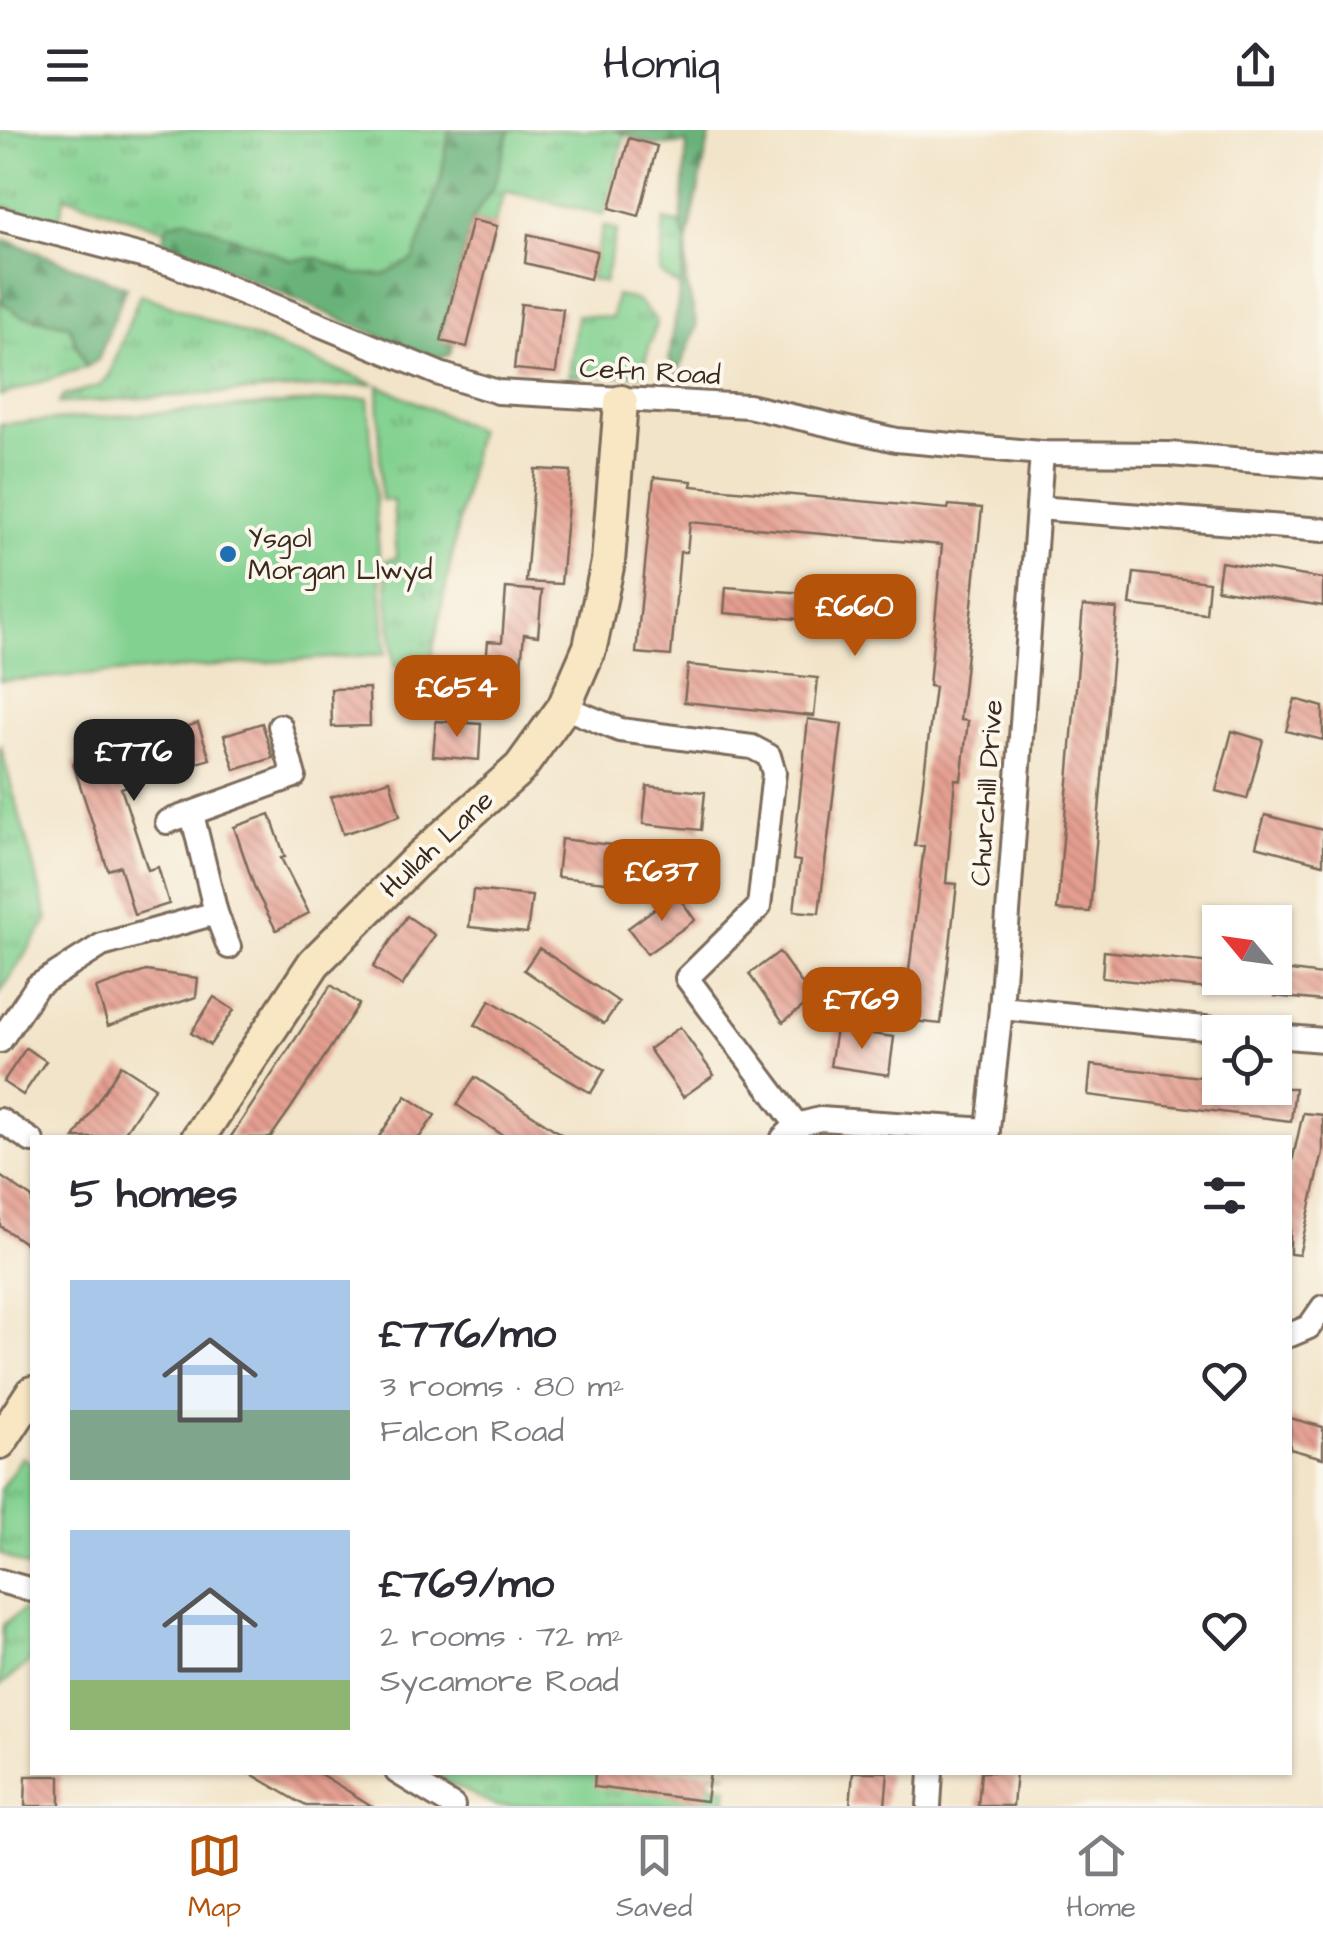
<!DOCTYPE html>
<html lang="en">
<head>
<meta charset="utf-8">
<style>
	body { margin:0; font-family:"Architects Daughter",sans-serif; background:#f7f7f7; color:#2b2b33; height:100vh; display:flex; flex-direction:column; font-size:38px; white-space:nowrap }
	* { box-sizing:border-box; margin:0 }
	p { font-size:32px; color:#7c7c81 }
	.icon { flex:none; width:55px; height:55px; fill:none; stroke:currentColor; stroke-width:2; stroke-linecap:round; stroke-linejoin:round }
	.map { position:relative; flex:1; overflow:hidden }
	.sheet { position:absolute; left:30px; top:1005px; width:1262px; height:640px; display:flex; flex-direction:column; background:#fff; border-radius:0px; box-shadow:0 2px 8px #0004 }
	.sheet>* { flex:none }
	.needle { width:65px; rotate:299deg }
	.buttons { position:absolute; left:1202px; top:775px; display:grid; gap:20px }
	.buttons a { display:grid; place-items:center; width:90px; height:90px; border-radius:0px; background:#fff; box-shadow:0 2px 8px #0004; font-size:50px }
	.price { position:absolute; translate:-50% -85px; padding:0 22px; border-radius:20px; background:#b45309; color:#fff; font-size:32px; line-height:65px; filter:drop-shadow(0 2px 5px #0008) }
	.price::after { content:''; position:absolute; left:50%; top:60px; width:30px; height:22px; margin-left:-15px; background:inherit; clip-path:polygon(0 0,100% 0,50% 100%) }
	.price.active { background:#222; color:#fff }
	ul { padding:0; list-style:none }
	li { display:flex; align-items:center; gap:30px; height:250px; padding:0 40px }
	li span { display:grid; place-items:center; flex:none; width:280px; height:200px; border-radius:0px; color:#555 }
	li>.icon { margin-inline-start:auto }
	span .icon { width:120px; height:120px; fill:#fffc; stroke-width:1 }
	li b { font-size:42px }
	h2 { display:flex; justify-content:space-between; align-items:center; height:120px; padding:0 40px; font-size:42px }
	header { display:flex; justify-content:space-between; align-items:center; height:130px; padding:0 40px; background:#fff; font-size:45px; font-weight:600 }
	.menu { display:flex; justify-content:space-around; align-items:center; height:140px; border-top:2px solid #e1e1e2; background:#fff; font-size:28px; color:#7c7c81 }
	.menu a { display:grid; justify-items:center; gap:5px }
	.menu .active { color:#b45309 }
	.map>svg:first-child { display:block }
	.grass { fill:url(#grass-tufts); stroke:#5e7e57; stroke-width:2.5 }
	.forest { fill:url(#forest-firs); stroke:#526e4c; stroke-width:2.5 }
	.garden { fill:#82d190; stroke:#5e7e57; stroke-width:2.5 }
	.building { fill:url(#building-back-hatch) }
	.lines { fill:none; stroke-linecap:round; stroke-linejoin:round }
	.street-casing { stroke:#7b6b5a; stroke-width:28 }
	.secondary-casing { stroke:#7b6b5a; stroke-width:38 }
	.street { stroke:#fff; stroke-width:22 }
	.secondary { stroke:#f9e7c3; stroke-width:32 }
	.poi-dot { fill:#1f6fb2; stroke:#fbf7ec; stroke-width:4 }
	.labels { text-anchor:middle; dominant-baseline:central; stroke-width:8; stroke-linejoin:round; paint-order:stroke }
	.street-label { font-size:28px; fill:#3b2a1e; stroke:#fbf7ec }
	.poi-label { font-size:28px; fill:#3b2a1e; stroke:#fbf7ec; text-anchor:start }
</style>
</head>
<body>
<header><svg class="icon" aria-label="menu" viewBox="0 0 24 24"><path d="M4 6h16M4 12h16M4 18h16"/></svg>Homiq<svg class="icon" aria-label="share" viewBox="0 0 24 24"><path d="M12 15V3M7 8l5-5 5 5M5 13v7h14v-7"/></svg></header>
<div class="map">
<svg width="1323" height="1676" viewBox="0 0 1323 1676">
	<defs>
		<pattern id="grass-tufts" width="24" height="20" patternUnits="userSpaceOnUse" patternTransform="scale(2.5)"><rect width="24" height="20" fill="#82d190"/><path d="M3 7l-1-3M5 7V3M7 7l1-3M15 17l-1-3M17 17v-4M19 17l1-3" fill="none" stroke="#6caa75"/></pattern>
		<pattern id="forest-firs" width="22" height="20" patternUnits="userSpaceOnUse" patternTransform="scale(2.5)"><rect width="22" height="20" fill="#69b37a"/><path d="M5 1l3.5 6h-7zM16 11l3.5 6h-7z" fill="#589263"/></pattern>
		<pattern id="building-back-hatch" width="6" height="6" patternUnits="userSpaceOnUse" patternTransform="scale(2.5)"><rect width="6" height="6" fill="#e59f91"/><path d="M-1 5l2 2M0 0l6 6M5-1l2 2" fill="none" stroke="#bb8276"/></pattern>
	</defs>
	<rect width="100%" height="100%" fill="#fbf7ec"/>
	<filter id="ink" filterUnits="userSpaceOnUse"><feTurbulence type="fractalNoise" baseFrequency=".01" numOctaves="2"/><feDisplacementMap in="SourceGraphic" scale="20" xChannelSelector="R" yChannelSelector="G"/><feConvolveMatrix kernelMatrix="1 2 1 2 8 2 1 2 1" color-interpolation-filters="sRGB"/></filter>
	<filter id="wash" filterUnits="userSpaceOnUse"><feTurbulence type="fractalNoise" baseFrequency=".0048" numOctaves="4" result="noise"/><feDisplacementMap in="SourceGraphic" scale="40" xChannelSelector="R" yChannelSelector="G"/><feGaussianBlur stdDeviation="2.25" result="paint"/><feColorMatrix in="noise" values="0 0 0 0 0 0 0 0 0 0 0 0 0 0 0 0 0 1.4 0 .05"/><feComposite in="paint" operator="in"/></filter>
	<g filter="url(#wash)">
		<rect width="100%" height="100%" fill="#f2e4c9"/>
		<g class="grass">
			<path d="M0,0H485L415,205L171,102L65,66L59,90L0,76Z"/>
			<path d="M497,0H626L604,85L505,61L494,95L472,90Z"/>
			<path d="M664,90L682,94L687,113L680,157L660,143Z"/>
			<path d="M603,96L617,100L604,153L590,149Z"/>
			<path d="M140,164L374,254L59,273L63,266L99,256L109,246Z"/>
			<path d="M616,165L638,171L657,191L641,244L569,246L577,185L612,188Z"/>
			<path d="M0,169L20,185L69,195L86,237L0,266Z"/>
			<path d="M378,255L477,300L430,535L394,536L385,430L397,428L393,371L381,370Z"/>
			<path d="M0,614L48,789L0,863Z"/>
			<path d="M22,1327L32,1334V1439L0,1424V1360Z"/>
			<path d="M26,1478L32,1480V1530L0,1556L3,1495Z"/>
			<path d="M428,1643H728H710L708,1655L727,1657L725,1676H497Z"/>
		</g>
		<g class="forest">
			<path d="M449,0H510L494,55L472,90L441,210L453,214L449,225L438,228L402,216L162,111L169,93L187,89L292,130L318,128L355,144L384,145L414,129L441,49Z"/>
			<path d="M614,0H711L687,113L686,150L697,196L677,244L669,229L687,113L681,96L687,13L657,16Z"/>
			<path d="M6,110L126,157L98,230L86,237L69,195L20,185L2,172L0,111Z"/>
		</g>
		<path class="garden" d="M368,268L386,524L0,551V294Z"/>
		<g id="blocks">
			<g class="building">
				<path d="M629,8L657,16L639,86L610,78Z"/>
				<path d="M472,90L497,96L467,217L441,211Z"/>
				<path d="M528,104L597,121L590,149L525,133Z"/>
				<path d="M521,174L563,179L556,243L514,239Z"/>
				<path d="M535,339L571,341L561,454L526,452Z"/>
				<path d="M654,347L692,351L691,356L948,379L949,375L982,378L960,590L968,591L961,650L955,649L946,753L957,754L941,894L903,890L924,716H915L935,557L929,556L942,415L690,392L687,422H680L671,526L636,523Z"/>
				<path d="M1221,432L1323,449V476L1217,459Z"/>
				<path d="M1134,443L1209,452L1206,484L1130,475Z"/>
				<path d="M726,457L872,468L870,495L724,483Z"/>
				<path d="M506,458L542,461L538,506L524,504L519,558L484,555L488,511L502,512Z"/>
				<path d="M1083,476L1117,479L1090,782L1057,780Z"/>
				<path d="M688,535L818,548L814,586L684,572Z"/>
				<path d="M369,558L370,596L332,597L331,559Z"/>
				<path d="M1295,569L1323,577V610L1286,601Z"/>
				<path d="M808,589L842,594L819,783L794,781L800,731L793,730Z"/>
				<path d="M436,591L481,594L479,630L433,626Z"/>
				<path d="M198,593L210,629L121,658L148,740L158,737L169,774L134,785L120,736L108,740L73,634Z"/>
				<path d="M262,593L273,628L235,640L224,605Z"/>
				<path d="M1232,601L1263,610L1247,669L1216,661Z"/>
				<path d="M390,650L400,686L343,704L331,667Z"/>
				<path d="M647,656L705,662L701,700L643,694Z"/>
				<path d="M270,684L285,727L281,728L309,783L276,800L255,759L234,697Z"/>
				<path d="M1265,685L1323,700V734L1256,716Z"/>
				<path d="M561,709L620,716L615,753L557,747Z"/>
				<path d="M473,760L532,766L527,803L469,797Z"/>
				<path d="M676,763L695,790L647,824L628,798Z"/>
				<path d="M407,786L435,805L402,856L373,837Z"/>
				<path d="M539,818L619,872L604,894L524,840Z"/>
				<path d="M1104,821L1220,834V860L1102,848Z"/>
				<path d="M779,822L813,869L783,892L749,844Z"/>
				<path d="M1275,839L1323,845V871L1275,866Z"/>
				<path d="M146,841L198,848L196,867L108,896L96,858Z"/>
				<path d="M331,855L359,874L291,978L270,1008H230Z"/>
				<path d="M214,867L234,880L210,915L191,903Z"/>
				<path d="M490,870L605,940L591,963L475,895Z"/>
				<path d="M680,897L714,945L683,967L649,919Z"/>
				<path d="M836,899L894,907L889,945L830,936Z"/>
				<path d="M26,918L46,931L23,965L3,952Z"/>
				<path d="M121,935L155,957L121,1008H74Z"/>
				<path d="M1091,935L1220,949V958H1295L1291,991L1088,965Z"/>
				<path d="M475,947L567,1008H507L457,975Z"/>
				<path d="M406,966L435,985L419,1008H378Z"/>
				<path d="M1303,983L1323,985V1022L1299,1125L1290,1124V1041Z"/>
				<path d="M0,1046L32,1068V1118L0,1096Z"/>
				<path d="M1290,1288L1323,1297V1328L1290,1319Z"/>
				<path d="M248,1642H317L372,1676H306Z"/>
				<path d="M595,1642H710L706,1671L594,1657Z"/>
				<path d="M853,1642H888L885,1676H850Z"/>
				<path d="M981,1642H1016L1013,1676H978Z"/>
				<path d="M26,1646H60V1676H25Z"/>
			</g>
		</g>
	</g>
	<g filter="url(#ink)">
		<use href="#blocks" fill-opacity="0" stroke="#7b6b5a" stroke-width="2.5"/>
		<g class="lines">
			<defs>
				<g id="street">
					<path d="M0,89L172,134L440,244L498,262L748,276L896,310L1042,323L1169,324L1323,336"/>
					<path d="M1038,378L1323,400"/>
					<path d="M564,577L620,600L752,617L769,626L774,643L759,777L687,848L797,995"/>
					<path d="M192,684L216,783"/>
					<path d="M167,692L294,646L280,596"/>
					<path d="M1001,878L1245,902"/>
					<path d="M1275,906L1323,910"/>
					<path d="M0,911L37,856L102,815L216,783L229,817"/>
					<path d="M0,990L32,1011"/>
					<path d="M783,1008L797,995L820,989L988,1000"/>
					<path d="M987,1008L1001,878L1042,323"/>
					<path d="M1290,1205L1309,1197L1323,1177"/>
					<path d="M0,1451L32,1460"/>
					<path d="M397,1642L453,1676"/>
					<path d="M929,1676L931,1642"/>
				</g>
				<g id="secondary">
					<path d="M198,1008L314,833L415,732L520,638L564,577L590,517L608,432L621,272"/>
					<path d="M0,1312L32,1263"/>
				</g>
			</defs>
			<use href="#street" class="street-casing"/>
			<use href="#secondary" class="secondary-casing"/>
			<use href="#street" class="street"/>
			<use href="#secondary" class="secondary"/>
		</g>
	</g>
	<circle class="poi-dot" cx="228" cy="424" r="10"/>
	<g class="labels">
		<g class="street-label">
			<text transform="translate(650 242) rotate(3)">Cefn Road</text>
			<text transform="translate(987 663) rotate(-86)">Churchill Drive</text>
			<text transform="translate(437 714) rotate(-43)">Hullah Lane</text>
		</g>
		<g class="poi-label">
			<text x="248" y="408">Ysgol<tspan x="248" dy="32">Morgan Llwyd</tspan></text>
		</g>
	</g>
</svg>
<div class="buttons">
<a><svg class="needle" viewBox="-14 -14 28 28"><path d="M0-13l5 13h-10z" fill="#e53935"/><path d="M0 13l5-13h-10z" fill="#7c7c81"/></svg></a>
<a><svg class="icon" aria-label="locate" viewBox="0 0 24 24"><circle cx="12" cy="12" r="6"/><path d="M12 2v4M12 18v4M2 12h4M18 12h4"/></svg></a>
</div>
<b class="price" style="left:855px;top:529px">£660</b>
<b class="price" style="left:457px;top:610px">£654</b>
<b class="price active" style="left:134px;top:674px">£776</b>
<b class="price" style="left:662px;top:794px">£637</b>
<b class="price" style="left:862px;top:922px">£769</b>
<section class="sheet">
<h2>5 homes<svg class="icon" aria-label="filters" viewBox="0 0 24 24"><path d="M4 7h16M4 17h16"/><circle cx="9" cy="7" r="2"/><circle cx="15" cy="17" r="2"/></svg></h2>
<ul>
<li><span style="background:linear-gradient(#a9c7e8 65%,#7fa58c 0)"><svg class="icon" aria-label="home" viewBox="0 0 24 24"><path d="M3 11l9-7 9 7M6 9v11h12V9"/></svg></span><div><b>£776/mo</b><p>3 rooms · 80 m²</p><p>Falcon Road</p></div><svg class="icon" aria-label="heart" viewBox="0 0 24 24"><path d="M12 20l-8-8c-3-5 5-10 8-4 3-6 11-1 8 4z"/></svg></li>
<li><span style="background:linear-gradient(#a9c7e8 75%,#8fb573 0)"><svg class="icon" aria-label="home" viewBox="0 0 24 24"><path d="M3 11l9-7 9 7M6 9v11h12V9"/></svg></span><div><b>£769/mo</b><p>2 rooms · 72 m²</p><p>Sycamore Road</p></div><svg class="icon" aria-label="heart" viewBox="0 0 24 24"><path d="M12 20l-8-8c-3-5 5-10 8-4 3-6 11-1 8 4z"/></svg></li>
</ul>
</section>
</div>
<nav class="menu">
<a class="active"><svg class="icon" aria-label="map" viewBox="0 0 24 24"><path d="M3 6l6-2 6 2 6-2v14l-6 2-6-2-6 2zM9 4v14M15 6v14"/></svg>Map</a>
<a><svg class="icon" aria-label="saved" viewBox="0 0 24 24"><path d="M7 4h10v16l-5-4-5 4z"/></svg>Saved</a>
<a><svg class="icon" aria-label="home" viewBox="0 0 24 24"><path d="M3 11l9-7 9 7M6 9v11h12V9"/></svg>Home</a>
</nav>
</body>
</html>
